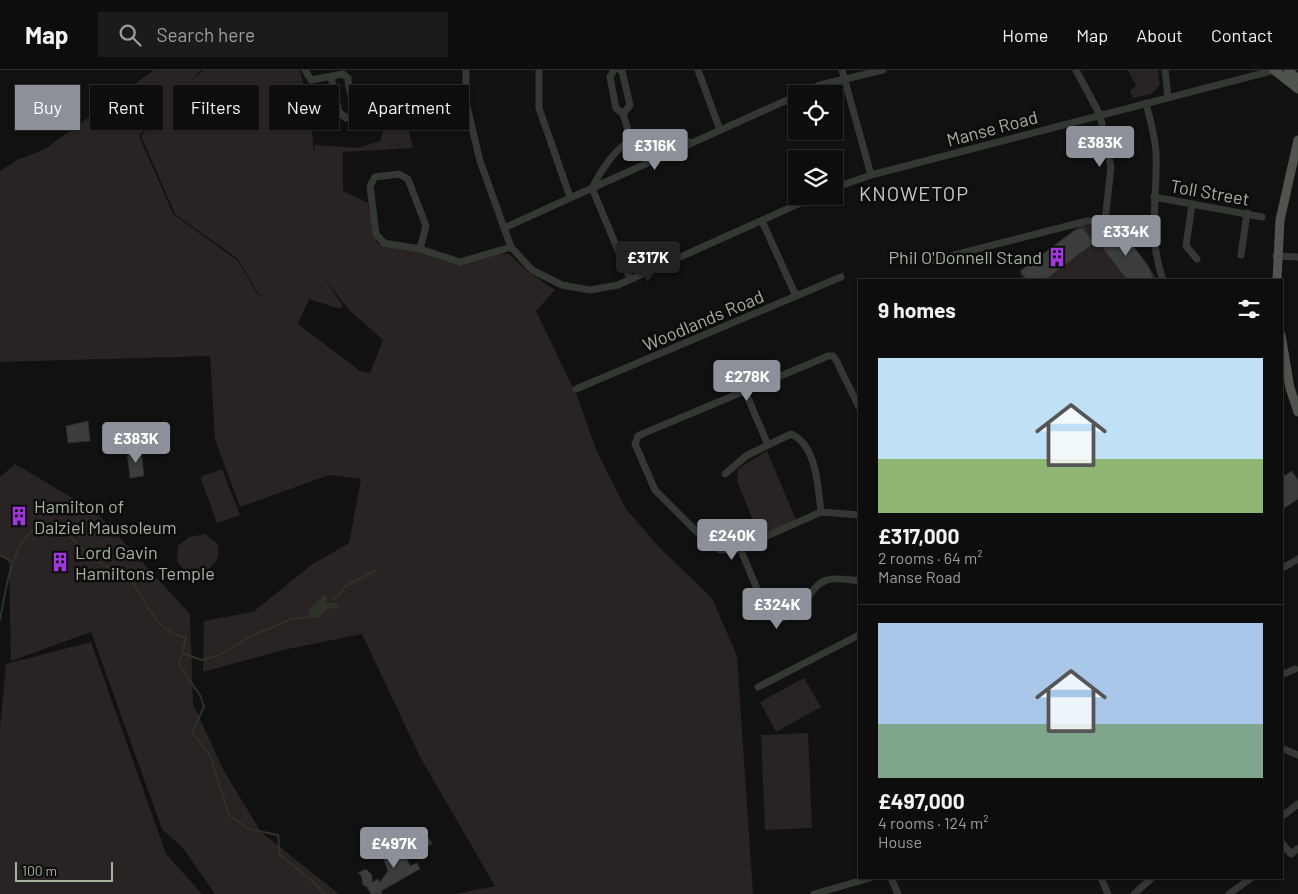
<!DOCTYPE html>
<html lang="en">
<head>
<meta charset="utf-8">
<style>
	body { margin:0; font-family:Barlow,sans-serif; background:#1a1b1a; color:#f1f3f6; height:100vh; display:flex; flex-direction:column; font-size:19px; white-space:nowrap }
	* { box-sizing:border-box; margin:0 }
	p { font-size:16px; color:#9a9c9d }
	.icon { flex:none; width:28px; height:28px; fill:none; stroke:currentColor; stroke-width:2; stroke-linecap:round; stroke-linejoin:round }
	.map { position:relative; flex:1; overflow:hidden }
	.side { position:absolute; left:858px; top:209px; width:425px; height:600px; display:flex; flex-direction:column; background:#0c0d0c; border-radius:0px; box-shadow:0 1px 4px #0004,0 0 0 1px #2c2d2d }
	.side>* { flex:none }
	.guide { position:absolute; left:15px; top:15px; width:475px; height:45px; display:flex; gap:10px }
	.tools { position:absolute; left:788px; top:15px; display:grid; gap:10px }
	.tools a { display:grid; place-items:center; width:55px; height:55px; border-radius:0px; background:#0c0d0c; box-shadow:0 1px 4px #0004,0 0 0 1px #2c2d2d; font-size:25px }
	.scale { position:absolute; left:15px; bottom:12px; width:98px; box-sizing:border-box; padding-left:5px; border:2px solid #a7b1a2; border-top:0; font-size:14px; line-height:18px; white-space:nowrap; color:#a7b1a2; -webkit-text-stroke:4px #0b0c0b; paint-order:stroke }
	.price { position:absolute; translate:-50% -42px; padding:0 11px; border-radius:5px; background:#8c9099; color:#fff; font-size:16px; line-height:32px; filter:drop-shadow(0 1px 2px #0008) }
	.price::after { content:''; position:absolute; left:50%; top:30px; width:15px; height:11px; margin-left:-8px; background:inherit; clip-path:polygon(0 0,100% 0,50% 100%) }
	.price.current { background:#222; color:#fff }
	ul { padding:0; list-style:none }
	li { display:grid; align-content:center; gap:10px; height:265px; padding:0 20px }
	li+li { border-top:1px solid #2c2d2d }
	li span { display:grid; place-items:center; height:155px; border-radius:0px; color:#555 }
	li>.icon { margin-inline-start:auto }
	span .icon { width:90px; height:90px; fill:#fffc; stroke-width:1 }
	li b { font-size:21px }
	h2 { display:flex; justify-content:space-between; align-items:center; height:60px; padding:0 20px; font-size:21px }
	.tag { padding:0 18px; border-radius:0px; background:#0c0d0c; box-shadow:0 1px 4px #0004,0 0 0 1px #2c2d2d; font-size:18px; line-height:45px }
	.tag.current { background:#8c9099; color:#fff }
	header { display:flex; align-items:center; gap:30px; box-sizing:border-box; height:70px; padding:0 25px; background:#0c0d0c; border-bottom:1px solid #2c2d2d }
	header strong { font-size:24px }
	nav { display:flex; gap:28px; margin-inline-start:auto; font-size:18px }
	.search { width:350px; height:45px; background:#1a1b1a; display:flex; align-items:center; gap:12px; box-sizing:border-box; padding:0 18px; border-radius:0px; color:#9a9c9d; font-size:19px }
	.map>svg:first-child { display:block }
	.green { fill:#2a2323; fill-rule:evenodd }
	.water { fill:#2e3328 }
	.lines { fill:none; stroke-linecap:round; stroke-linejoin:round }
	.stream { stroke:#2e3328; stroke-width:2 }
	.building { fill:#3b3e3a; stroke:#2a2d2a }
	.minor { stroke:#343833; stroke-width:7 }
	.major { stroke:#4f544d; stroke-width:9 }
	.labels { text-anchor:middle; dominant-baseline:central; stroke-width:5; stroke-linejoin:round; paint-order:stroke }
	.street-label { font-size:18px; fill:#a7b1a2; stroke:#0b0c0b }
	.poi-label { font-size:18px; fill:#a7b1a2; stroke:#0b0c0b; text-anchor:start }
	.quarter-label { font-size:20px; letter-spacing:1px; fill:#c6cdc3; stroke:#0b0c0b }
</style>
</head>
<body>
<header>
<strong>Map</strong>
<div class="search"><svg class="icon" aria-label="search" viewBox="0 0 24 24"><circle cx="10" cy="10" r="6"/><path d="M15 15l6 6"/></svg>Search here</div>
<nav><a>Home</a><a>Map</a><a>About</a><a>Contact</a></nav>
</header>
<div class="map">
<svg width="1298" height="824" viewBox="0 0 1298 824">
	<rect width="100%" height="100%" fill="#101110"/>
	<g class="green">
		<path d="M154,0H201L191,11L203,0H300L311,46L314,83L315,75L357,78L380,71L389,41L409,62L413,78L343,82V121L368,133L377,173L403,180L440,183L456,194L464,195L479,184H509L527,201L555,220L536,241L577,326L597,382L626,439L660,478L712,528L737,586L753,824H455L495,816L420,687L362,564L283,580L203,602L204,551L253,542L311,495L349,473L361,409L329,405L240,437L215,370L210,286L0,292V101L17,90L45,79ZM167,34L141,66L175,144L238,189L257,222L274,236L256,222L238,191L173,144L139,66ZM325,209L348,239L383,270L370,303L360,301L298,254L309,229L340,239L343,236Z"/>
		<path d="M1128,0H1158L1160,15L1151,24L1133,28L1130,20L1136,16Z"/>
		<path d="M1081,155L1120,158L1158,210H1022L1020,201Z"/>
		<path d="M767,381L797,452L760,467L737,411L738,399Z"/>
		<path d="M15,394L96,442L190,544L193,634L224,701L261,762L339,824H215L182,777L162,759L91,562L11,591L9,492L0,483V407Z"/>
		<path d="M222,399L240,445L217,453L201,409L202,406Z"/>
		<path d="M205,464L217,473C227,498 189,514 177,491L178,476L189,467Z"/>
		<path d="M91,572L166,784L202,824H0V659L6,594Z"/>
		<path d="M804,608L821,637L776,662L760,632Z"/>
		<path d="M808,663L812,758L765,760L761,665Z"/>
	</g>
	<path class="water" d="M324,525L327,527L325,533H335L339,536L335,539L328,538L317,548L310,547L308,540Z"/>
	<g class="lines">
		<g class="stream">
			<path d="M0,485L11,491"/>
			<path d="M332,530L340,524L344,517L375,501L368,504"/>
			<path d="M0,550C5,525 14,443 56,458C72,463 78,478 91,487C104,496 120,503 133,513C136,517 138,522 141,526C152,545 163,564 186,568L179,595L200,625L204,637L192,662L210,685L229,745L249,759L278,765L280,785L308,807L325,824"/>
			<path d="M183,583L201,590L218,586L249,567L291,549L310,547"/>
		</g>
	</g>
	<g class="building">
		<path d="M1083,158L1094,173L1045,210H1027L1020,201L1075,160Z"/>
		<path d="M1116,160L1119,163L1122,161L1149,197L1154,210H1127L1099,173Z"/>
		<path d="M88,351L90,371L68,373L66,356Z"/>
		<path d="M141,380L144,406L130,408L127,382Z"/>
		<path d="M1292,401L1298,410V429L1281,440V408Z"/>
		<path d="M429,768L432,774L406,787L410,796L417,793L420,799L381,821L382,824H371L367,817L363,815L361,805L358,803L366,799L372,805V812L378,809L380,812L388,801L384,790Z"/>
	</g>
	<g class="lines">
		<g class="minor">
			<path d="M305,0L311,10L343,4L348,8C348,21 354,31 355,43L346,48L339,42L331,7"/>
			<path d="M466,0V32L480,91L511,177L532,200L562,215L590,220L618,215L816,126"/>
			<path d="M539,0V38L570,127"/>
			<path d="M614,0L610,7L616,38L623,44"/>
			<path d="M620,0L622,1L630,35L623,44L631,70"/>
			<path d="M698,0L720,60"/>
			<path d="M842,0L871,105"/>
			<path d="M1076,0L1100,45L1111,97L1105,151"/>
			<path d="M1165,0L1168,27"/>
			<path d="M800,24L820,15L883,0"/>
			<path d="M1146,33C1150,49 1155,66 1156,82C1158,128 1147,165 1163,210"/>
			<path d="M834,118L871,105L1275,0"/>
			<path d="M1154,127L1262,147"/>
			<path d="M1192,134L1186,176L1197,189"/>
			<path d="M762,151L796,226"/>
			<path d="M504,158L796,26"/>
			<path d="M420,179L426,156L408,109L399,104L375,107L370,116L376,164L384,173L420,179L460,192L511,177"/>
			<path d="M1241,185L1247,143"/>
			<path d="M1276,186L1298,187"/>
			<path d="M926,192L1087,151L1153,156"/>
			<path d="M630,209L592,118C615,74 640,49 691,73"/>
			<path d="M576,319L841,207"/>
			<path d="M745,321L768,375L791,364C817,375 818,418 821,442"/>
			<path d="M859,337L836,290L833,286H828L642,364L638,366L635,374L655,420L709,474L720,480L740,478L821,442L859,445"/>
			<path d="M725,404L746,386L768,375"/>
			<path d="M740,478L767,543L773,549C806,550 807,515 827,510C837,507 849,510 859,511"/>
			<path d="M1281,499L1298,489"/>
			<path d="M1281,605L1295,599"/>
			<path d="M758,617L859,565"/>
			<path d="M1281,678L1298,685"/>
			<path d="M1281,747L1298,734"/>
			<path d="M1281,772L1291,784L1297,779"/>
			<path d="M891,808L898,824"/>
			<path d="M1101,808L1108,824"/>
			<path d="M814,824L870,808"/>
			<path d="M1134,824L1152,808"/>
			<path d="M1229,824L1251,808"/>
		</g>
		<g class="major">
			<path d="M1274,0L1298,19"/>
			<path d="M1288,0L1298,9"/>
			<path d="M1277,210L1280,150L1298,70"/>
			<path d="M1281,265L1290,318L1298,342"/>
		</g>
	</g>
	<defs>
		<symbol id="building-bare" viewBox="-9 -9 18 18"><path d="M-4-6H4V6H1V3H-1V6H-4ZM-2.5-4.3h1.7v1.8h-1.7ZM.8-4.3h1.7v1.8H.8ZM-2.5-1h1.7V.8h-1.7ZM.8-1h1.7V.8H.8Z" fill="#a237e1" stroke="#0b0c0b" stroke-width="2.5" paint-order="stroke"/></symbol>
	</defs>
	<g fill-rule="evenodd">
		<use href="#building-bare" x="1043" y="173" width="28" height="28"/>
		<use href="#building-bare" x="5" y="432" width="28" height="28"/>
		<use href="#building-bare" x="46" y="478" width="28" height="28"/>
	</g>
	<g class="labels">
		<g class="street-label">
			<text transform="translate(992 58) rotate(-15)">Manse Road</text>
			<text transform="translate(1210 122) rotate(10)">Toll Street</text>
			<text transform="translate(703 250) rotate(-23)">Woodlands Road</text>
		</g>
		<g class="poi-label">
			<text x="1042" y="187" text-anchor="end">Phil O'Donnell Stand</text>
			<text x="34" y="436">Hamilton of<tspan x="34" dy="21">Dalziel Mausoleum</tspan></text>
			<text x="75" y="482">Lord Gavin<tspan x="75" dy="21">Hamiltons Temple</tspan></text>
		</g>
		<g class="quarter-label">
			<text x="914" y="123">KNOWETOP</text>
		</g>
	</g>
</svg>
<div class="tools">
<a><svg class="icon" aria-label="locate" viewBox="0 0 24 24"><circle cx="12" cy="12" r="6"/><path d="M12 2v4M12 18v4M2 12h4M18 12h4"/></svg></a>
<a><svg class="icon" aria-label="layers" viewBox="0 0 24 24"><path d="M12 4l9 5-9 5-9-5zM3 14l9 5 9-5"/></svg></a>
</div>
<div class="scale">100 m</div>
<b class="price" style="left:1100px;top:98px">£383K</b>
<b class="price" style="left:655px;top:101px">£316K</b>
<b class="price" style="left:1126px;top:187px">£334K</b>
<b class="price current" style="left:648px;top:213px">£317K</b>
<b class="price" style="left:747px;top:332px">£278K</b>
<b class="price" style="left:136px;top:394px">£383K</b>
<b class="price" style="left:732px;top:491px">£240K</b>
<b class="price" style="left:777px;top:560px">£324K</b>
<b class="price" style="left:394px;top:799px">£497K</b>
<div class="guide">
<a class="tag current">Buy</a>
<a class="tag">Rent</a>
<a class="tag">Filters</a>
<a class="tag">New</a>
<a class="tag">Apartment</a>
</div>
<section class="side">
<h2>9 homes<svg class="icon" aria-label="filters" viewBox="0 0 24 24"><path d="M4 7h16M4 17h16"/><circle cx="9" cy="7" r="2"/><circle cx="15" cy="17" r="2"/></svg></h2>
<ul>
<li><span style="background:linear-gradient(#bfe0f5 65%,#8fb573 0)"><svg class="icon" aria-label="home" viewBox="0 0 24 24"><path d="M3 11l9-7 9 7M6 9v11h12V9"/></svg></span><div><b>£317,000</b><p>2 rooms · 64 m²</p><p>Manse Road</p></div></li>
<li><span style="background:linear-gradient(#a9c7e8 65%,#7fa58c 0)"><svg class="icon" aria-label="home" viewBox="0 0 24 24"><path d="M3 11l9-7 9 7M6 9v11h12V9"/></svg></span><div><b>£497,000</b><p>4 rooms · 124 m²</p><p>House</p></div></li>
</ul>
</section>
</div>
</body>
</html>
